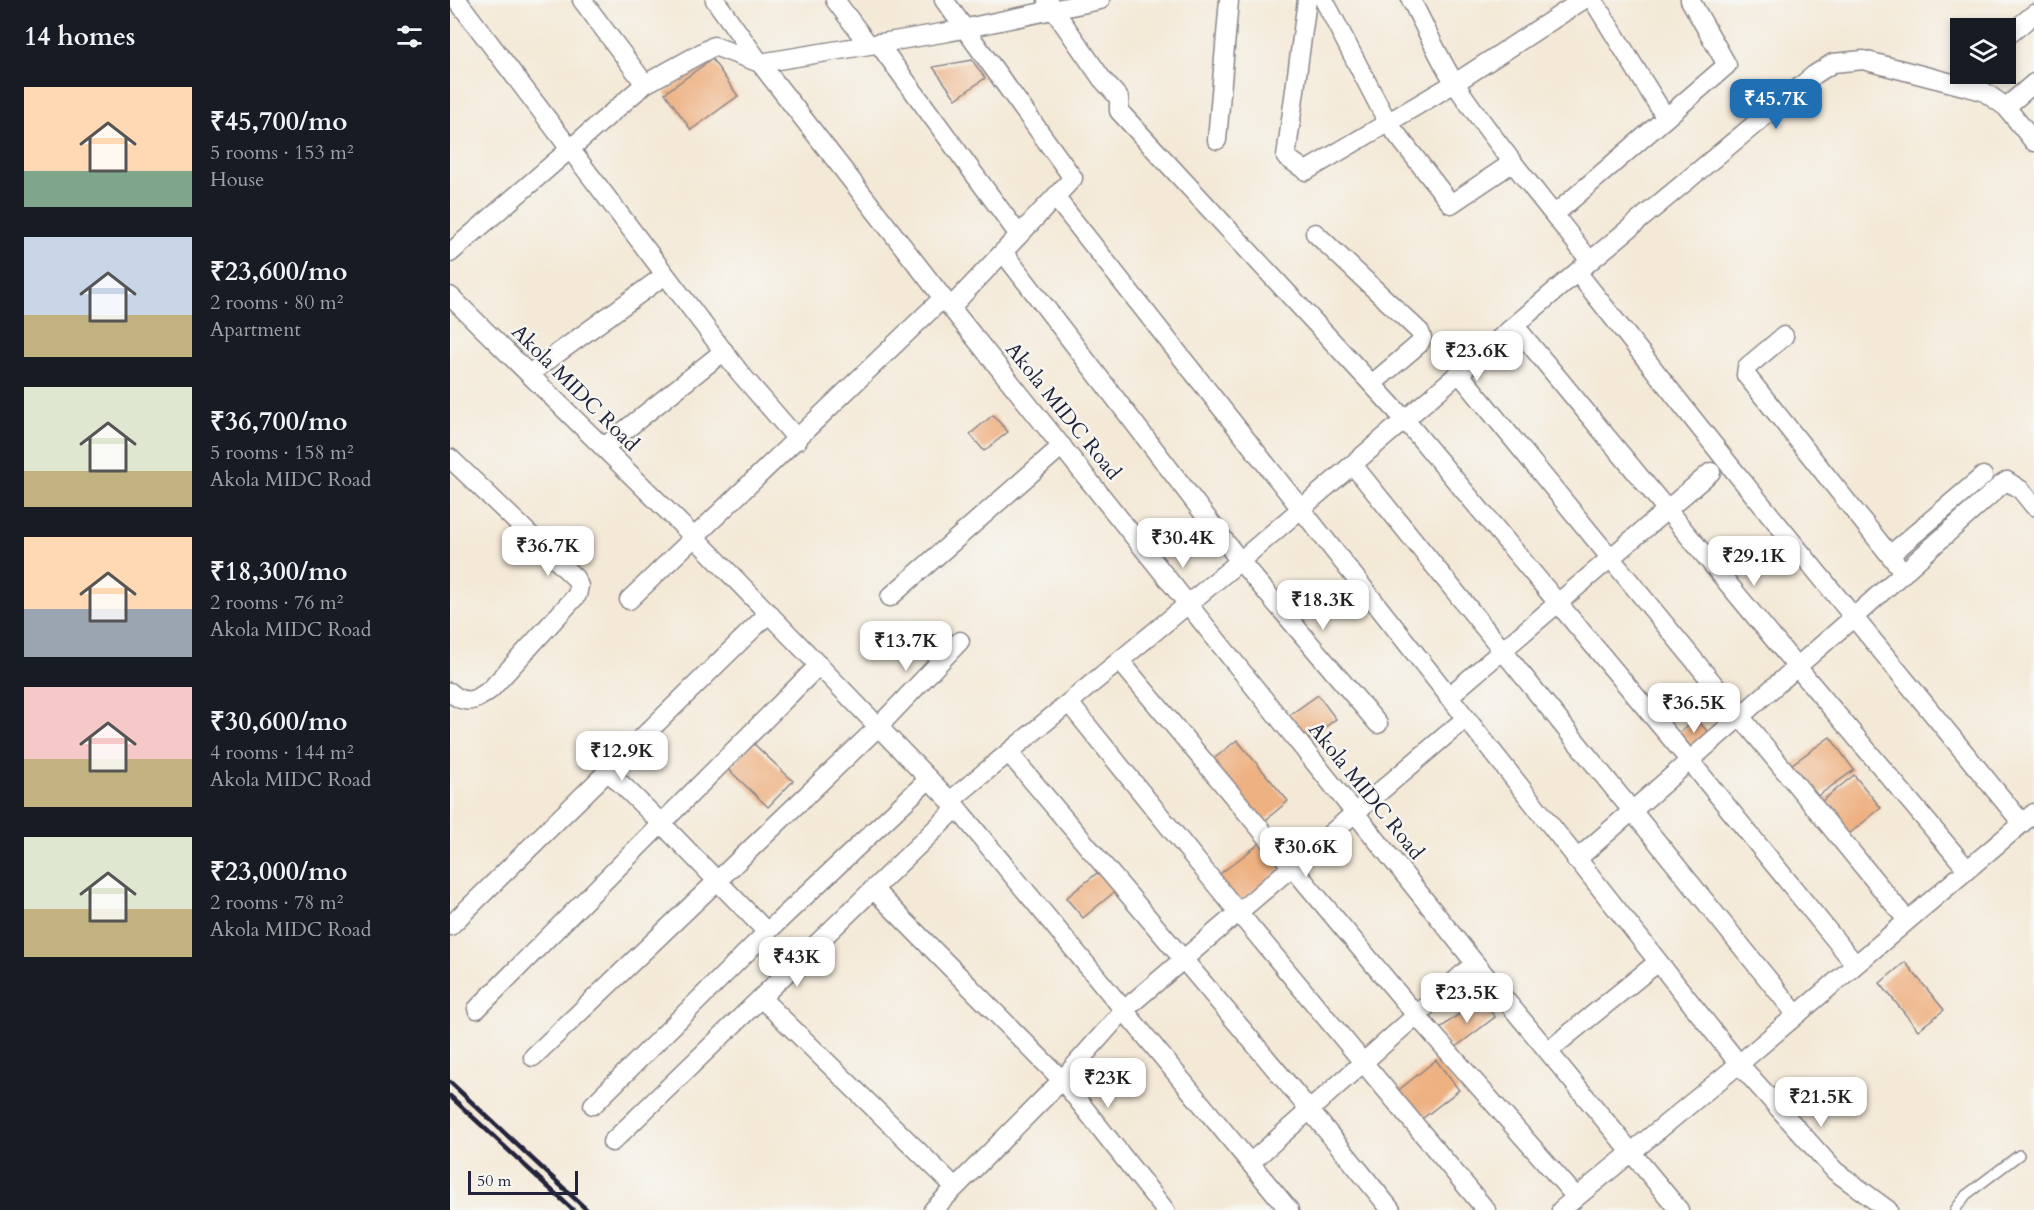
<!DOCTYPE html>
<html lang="en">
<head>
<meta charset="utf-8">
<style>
	body { margin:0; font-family:Cardo,serif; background:#20242c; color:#f1f3f6; height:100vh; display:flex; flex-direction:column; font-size:22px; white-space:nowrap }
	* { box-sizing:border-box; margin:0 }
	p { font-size:20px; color:#9ea1a6 }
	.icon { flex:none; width:33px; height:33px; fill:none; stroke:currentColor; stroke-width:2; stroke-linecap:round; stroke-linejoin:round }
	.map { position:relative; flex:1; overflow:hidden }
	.panel { display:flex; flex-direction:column; background:#171b24; width:450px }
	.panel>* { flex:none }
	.controls { position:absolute; left:1500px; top:18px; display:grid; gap:12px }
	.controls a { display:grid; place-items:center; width:66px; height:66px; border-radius:0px; background:#171b24; box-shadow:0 3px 9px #0003; font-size:30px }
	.scale { position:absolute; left:18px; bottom:15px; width:110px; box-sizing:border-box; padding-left:6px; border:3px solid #22223b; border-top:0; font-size:16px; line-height:21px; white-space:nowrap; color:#22223b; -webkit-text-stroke:4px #f6f6f2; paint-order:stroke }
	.price { position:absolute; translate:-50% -51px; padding:0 14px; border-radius:12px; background:#fff; color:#222; font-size:20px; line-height:39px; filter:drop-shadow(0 2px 3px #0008) }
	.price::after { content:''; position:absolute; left:50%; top:36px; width:18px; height:14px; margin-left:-9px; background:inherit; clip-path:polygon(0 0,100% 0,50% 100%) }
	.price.on { background:#1f6fb2; color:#fff }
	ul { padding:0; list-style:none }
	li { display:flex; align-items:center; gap:18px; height:150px; padding:0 24px }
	li span { display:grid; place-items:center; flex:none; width:168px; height:120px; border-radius:0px; color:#555 }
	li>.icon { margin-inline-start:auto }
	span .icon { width:72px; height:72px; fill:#fffc; stroke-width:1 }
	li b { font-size:26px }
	h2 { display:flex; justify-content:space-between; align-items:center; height:72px; padding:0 24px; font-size:26px }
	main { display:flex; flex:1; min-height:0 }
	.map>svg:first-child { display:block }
	.building { fill:#eeb182 }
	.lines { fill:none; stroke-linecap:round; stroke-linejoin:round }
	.service-casing { stroke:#8b8689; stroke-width:12 }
	.minor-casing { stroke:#8b8689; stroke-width:21 }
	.service { stroke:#fff; stroke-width:9 }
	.minor { stroke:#fff; stroke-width:18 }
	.rail { stroke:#22223b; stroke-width:4.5 }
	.labels { text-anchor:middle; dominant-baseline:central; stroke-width:5; stroke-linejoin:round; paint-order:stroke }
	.street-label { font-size:21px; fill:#22223b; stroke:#f6f6f2 }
</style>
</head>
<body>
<main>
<section class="panel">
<h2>14 homes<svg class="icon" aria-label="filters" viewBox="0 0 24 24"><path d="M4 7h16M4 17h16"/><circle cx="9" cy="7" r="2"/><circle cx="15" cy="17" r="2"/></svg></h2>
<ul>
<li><span style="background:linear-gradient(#ffd9b3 70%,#7fa58c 0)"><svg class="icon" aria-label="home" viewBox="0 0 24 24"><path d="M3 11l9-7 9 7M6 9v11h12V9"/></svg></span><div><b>₹45,700/mo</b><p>5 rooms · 153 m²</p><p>House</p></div></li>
<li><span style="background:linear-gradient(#c9d6e8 65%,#c2b280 0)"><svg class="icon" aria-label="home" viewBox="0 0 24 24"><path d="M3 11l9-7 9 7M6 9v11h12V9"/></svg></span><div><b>₹23,600/mo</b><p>2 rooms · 80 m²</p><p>Apartment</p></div></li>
<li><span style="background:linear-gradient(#dfe7d0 70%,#c2b280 0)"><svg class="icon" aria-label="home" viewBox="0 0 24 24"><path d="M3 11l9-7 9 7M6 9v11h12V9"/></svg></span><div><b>₹36,700/mo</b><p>5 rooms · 158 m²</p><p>Akola MIDC Road</p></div></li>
<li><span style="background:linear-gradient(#ffd9b3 60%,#9aa5b1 0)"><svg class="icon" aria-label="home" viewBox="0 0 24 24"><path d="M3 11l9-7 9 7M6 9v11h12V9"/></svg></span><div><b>₹18,300/mo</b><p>2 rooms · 76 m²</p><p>Akola MIDC Road</p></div></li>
<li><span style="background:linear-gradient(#f6c9c9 60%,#c2b280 0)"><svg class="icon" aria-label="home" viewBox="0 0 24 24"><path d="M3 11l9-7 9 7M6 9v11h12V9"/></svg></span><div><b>₹30,600/mo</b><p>4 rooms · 144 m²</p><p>Akola MIDC Road</p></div></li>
<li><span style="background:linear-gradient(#dfe7d0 60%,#c2b280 0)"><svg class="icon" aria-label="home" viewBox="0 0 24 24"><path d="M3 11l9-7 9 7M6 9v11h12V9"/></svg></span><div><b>₹23,000/mo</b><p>2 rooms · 78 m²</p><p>Akola MIDC Road</p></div></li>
</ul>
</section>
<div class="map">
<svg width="1584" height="1210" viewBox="0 0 1584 1210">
	<rect width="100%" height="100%" fill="#f6f6f2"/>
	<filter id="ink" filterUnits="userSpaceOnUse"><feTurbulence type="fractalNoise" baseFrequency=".0167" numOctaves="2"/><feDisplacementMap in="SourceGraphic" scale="12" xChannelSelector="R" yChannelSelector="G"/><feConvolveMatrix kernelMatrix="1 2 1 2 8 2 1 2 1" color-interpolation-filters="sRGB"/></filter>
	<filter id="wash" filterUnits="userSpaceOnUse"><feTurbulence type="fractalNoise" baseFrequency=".008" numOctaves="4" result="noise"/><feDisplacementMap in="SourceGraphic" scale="24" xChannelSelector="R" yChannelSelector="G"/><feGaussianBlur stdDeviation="1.35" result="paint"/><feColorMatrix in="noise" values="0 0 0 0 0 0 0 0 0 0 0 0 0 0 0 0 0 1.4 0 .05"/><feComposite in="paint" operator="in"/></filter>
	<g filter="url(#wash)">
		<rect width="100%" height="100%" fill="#f4e9d7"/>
		<g id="blocks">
			<g class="building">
				<path d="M262,59L288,96L241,130L215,93Z"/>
				<path d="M522,60L535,78L506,99L483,67Z"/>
				<path d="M543,415L558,432L534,451L520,434Z"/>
				<path d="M868,695L886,719L855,742L837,717Z"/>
				<path d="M1246,719L1260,734L1241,749L1228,734Z"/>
				<path d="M1380,737L1404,770L1362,800L1338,767Z"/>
				<path d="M787,740L838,801L811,824L760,762Z"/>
				<path d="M303,743L343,781L318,807L278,769Z"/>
				<path d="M1404,775L1431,808L1394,838L1367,805Z"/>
				<path d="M810,843L831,869L787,903L766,877Z"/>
				<path d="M652,869L668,889L633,918L616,898Z"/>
				<path d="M1455,962L1494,1010L1468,1030L1430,983Z"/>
				<path d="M1030,998L1045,1017L1003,1049L988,1030Z"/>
				<path d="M986,1060L1009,1090L968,1122L945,1093Z"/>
			</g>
		</g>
	</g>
	<g filter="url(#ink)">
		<use href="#blocks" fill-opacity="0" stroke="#8b8689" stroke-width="1.5"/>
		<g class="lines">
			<defs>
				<path id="service" d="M1505,1210L1516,1195L1569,1155"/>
				<g id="minor">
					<path d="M7,0L290,373L348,440"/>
					<path d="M132,0L195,84"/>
					<path d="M265,0L310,63L493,298L1025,963L1229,1210"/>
					<path d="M385,0L418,44"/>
					<path d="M494,0L623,178L501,307"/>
					<path d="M597,0L652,79L669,98V111L955,420L1240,761L1405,964"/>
					<path d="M857,0L836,157L856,171L1005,83L1133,0"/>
					<path d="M874,0L938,123L1001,204L1062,163"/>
					<path d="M961,0C976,28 989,59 1006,85C1047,146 1095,202 1140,261"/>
					<path d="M1143,0L1216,118"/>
					<path d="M1556,37L1584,14"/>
					<path d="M428,43L569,235"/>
					<path d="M1556,107L1584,83"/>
					<path d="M767,140L779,0"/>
					<path d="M605,197L1289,1064L1385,1171L1438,1210"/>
					<path d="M1105,214L1277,65L1240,0"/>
					<path d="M865,233L970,332L972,338L969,344L922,384"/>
					<path d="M553,252L790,561L928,724"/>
					<path d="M0,253L195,84L264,46L310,63L498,32L650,0"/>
					<path d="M1127,272L1281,467L1572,823"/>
					<path d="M0,296L257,550L507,808L839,1210"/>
					<path d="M1065,326L1347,667L1517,869"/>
					<path d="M1334,336L1297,367L1296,375L1454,573"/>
					<path d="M1009,373L1457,920"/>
					<path d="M79,374L215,275"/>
					<path d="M154,447L274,351"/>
					<path d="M0,458L125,578L129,586L127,595L41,689C26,701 15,706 0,692"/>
					<path d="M903,465L1346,1014"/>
					<path d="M1440,555L1533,476"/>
					<path d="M440,597L612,446"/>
					<path d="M179,600L493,298"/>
					<path d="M670,661L966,1015L1126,1197"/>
					<path d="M998,697L1261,472"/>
					<path d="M619,703L788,912L1036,1210"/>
					<path d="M559,753C686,905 817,1055 941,1210"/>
					<path d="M158,771L211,823L317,932"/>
					<path d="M500,801L790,561L1127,272L1364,75L1383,63L1413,60L1533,91L1556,107L1584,142"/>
					<path d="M1126,860L1404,617L1551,485L1557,481L1571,490L1584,506"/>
					<path d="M423,889L612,1080L483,1210"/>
					<path d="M0,926L319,613"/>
					<path d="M311,998L505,1187"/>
					<path d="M27,1009L369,665"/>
					<path d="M1098,1051L1208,962"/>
					<path d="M83,1057L428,727L510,641"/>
					<path d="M143,1105L317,932L479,779"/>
					<path d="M162,1142L507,808"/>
					<path d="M800,1163L1025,963"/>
					<path d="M715,1210L612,1080L674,1010L1015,719"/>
					<path d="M1111,1210L1289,1064L1584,813"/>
				</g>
			</defs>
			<use href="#service" class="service-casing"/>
			<use href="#minor" class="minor-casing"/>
			<use href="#service" class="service"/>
			<use href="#minor" class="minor"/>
			<g class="rail">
				<path d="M0,1082L137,1210"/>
				<path d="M0,1096L123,1210"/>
			</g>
		</g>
	</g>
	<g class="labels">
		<g class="street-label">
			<text transform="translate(125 388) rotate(45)">Akola MIDC Road</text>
			<text transform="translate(613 411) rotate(51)">Akola MIDC Road</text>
			<text transform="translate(916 791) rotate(51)">Akola MIDC Road</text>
		</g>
	</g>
</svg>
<div class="controls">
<a><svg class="icon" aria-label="layers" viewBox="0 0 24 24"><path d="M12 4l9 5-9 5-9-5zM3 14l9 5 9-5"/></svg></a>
</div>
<div class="scale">50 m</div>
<b class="price on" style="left:1326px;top:130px">₹45.7K</b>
<b class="price" style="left:1027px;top:382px">₹23.6K</b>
<b class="price" style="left:733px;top:569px">₹30.4K</b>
<b class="price" style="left:98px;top:577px">₹36.7K</b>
<b class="price" style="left:1304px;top:587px">₹29.1K</b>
<b class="price" style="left:873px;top:631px">₹18.3K</b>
<b class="price" style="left:456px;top:672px">₹13.7K</b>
<b class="price" style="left:1244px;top:734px">₹36.5K</b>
<b class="price" style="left:172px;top:782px">₹12.9K</b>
<b class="price" style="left:856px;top:878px">₹30.6K</b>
<b class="price" style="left:347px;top:988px">₹43K</b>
<b class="price" style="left:1017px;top:1024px">₹23.5K</b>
<b class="price" style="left:658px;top:1109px">₹23K</b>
<b class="price" style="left:1371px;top:1128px">₹21.5K</b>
</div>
</main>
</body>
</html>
